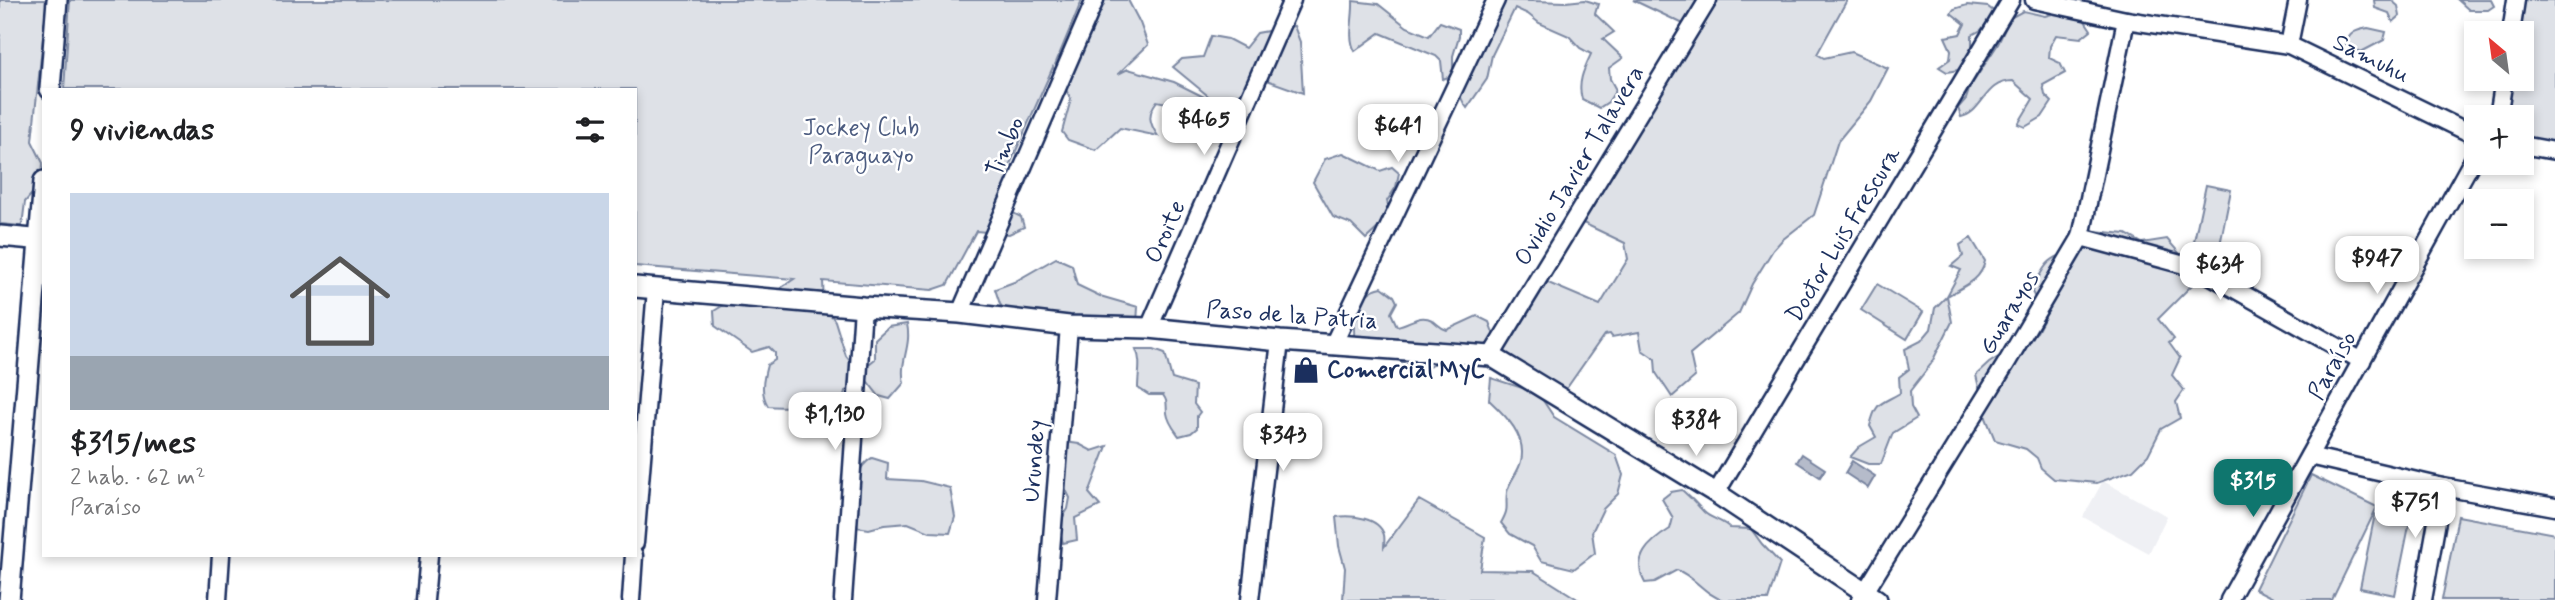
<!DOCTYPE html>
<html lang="es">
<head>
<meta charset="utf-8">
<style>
	body { margin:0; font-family:Mynerve,sans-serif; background:#f2f2f2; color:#202124; height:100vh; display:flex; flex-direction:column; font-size:26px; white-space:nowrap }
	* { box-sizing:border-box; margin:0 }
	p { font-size:23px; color:#757577 }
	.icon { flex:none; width:38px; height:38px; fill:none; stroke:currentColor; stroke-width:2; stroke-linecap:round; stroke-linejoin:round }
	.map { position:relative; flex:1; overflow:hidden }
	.panel { position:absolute; left:42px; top:88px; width:595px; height:469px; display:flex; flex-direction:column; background:#fff; border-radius:0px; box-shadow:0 4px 10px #0003 }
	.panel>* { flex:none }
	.needle { width:46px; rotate:331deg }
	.fabs { position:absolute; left:2464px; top:21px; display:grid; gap:14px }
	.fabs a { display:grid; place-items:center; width:70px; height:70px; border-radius:0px; background:#fff; box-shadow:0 4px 10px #0003; font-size:35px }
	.price { position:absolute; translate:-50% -60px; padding:0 16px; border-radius:14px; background:#fff; color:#222; font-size:23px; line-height:46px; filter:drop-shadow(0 2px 4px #0008) }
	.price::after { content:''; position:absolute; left:50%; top:42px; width:21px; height:16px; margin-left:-10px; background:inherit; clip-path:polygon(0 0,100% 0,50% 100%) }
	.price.selected { background:#0f766e; color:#fff }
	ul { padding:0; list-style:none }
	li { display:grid; align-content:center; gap:14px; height:371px; padding:0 28px }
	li+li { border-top:2px solid #e0e0e0 }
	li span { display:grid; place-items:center; height:217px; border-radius:0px; color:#555 }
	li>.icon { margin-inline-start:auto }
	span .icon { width:126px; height:126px; fill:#fffc; stroke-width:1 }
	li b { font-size:30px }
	h2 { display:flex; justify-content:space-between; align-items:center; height:84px; padding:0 28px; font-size:30px }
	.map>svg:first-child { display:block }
	.built { fill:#eff0f4 }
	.green { fill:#dee1e7; stroke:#7c88a2; stroke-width:2 }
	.water { fill:#b5bbca; stroke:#77839f; stroke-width:2 }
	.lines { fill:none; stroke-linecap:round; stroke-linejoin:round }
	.minor-casing { stroke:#1b2f5e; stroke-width:21 }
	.tertiary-casing { stroke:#1b2f5e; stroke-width:24 }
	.minor { stroke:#fff; stroke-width:16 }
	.tertiary { stroke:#fff; stroke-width:19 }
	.labels { text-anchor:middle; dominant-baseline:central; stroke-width:5; stroke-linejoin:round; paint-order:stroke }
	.street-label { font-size:24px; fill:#1b2f5e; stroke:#fff }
	.park-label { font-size:24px; fill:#4c5c80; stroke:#fff }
	.poi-label { font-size:24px; font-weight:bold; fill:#1b2f5e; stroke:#fff; text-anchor:start }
</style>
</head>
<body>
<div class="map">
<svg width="2555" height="600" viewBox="0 0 2555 600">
	<rect width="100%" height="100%" fill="#fff"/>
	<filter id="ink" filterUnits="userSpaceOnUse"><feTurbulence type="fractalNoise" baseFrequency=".0143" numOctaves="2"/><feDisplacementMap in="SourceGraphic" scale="14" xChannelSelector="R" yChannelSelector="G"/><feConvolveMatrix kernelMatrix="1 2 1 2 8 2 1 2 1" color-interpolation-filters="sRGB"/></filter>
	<g filter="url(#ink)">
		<path class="built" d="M2103,481L2167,516L2149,553L2083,517Z"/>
		<g class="green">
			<path d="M0,0H47L32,141L43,163L42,177L36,189L25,202L22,226L0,224Z"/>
			<path d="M70,0H1082L1055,65L1075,48L1095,0H1128L1140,23L1148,45L1118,74L1128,69L1174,82L1218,104L1173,67L1182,59L1203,57L1211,36L1228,39L1245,48L1257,33L1294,26L1300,42L1303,93L1264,79L1222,105L1216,122L1197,109L1157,101C1147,114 1149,123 1158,136L1120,128L1096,150L1068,140L1062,132L1071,99L1053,67L1007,171L1014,187L1011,212L1021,217L1024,227L1009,234L976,231L947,285L932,290L823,281L824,304L835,321L846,356L859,372L875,359V339L888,327L907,324C912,347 899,361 904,383L890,399L879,396L868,382L845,391L842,405L835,417L827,404C806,404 788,409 768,406C760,393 763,380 767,365L775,360V353L769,347L752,352L715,326L714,311L727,303L756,305L794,279L635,266V89H64Z"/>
			<path d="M1499,0L1566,2L1585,0L1598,4L1595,14L1614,32L1603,39L1623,58L1609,68L1610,79L1616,90L1608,102L1599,108L1582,99C1577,83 1584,69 1591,54L1580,48L1569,36L1539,23L1528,14L1515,8L1492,55L1487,79L1467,108C1452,89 1461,70 1462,48L1477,39Z"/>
			<path d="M1633,0H1847L1817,54L1824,58L1851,52L1888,68L1871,101L1838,141L1814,215L1782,240L1773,250L1752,284L1739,313L1690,354L1695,377L1672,397L1656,373L1655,359L1642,350L1639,332L1612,337L1610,334L1604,335L1564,392L1500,357L1546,282L1600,305L1628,259L1625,243L1581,222L1696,30Z"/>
			<path d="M2374,0H2391L2398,6L2400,16L2393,22L2389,13L2375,8Z"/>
			<path d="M2458,0H2491L2494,6L2488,10H2469Z"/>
			<path d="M2517,0H2555V143L2522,147V117H2496L2508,79H2522V33H2506Z"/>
			<path d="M1353,1L1378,4L1407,27L1429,36L1440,22L1459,29V36L1453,56V75L1443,79L1441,61L1436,56L1380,33L1355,51C1347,37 1354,18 1353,1Z"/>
			<path d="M1967,5L1988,7L1996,13L1981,30L1972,35V54L1958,70L1947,72L1939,67L1950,59L1951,50L1945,37L1960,34L1965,24L1951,13L1954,9Z"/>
			<path d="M2023,11L2045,16L2059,12L2081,15L2091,30L2081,38L2056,35L2050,46L2049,58L2060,63L2065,73L2043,85L2045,95L2052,102L2042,117L2025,127L2018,124L2033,99L2013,81C1984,81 1983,113 1961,117L1958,108L1966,99L1970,87L1998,44L2010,18Z"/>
			<path d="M2368,28L2386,32L2384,40L2361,52L2346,44C2349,32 2357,30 2368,28Z"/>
			<path d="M1343,153L1380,171L1392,167L1399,173L1396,187L1387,201L1389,210L1380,226L1366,239L1351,224L1333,217L1313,182L1325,159Z"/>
			<path d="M2206,185L2231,190L2217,260L2191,255Z"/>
			<path d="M2094,231L2126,234L2142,243L2167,239L2200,277L2158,319L2174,339L2169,343L2180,358L2172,375L2184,390L2176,402L2180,418L2161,429L2148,455L2133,470L2097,483L2054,479L2041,468L2037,458L2026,449L1995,440L1986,418L1976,375L1989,363L2037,332L2045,317L2032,292C2044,262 2051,254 2084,250Z"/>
			<path d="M1971,238L1985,261C1981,281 1964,286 1947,296L1952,322L1931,364L1910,391L1911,407L1917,418L1893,433L1881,464H1868L1850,457L1859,447L1876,437L1870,426C1876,401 1880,405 1900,393L1899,377L1909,369L1905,349L1921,341L1931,329L1935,308L1947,296L1961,270L1951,266L1963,256L1960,245Z"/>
			<path d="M1056,258L1072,265L1077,285L1100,296L1138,307L1137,323L1008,315L1000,304L995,289L1014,282Z"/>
			<path d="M1877,284L1923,312L1907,339L1861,310Z"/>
			<path d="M1382,287L1394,296L1397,302L1391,313L1397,326C1410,324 1419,313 1432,320C1438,324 1440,328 1447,330L1477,316L1489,322L1494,335L1492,341L1481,348L1439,360L1429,367H1422L1409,366L1384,352L1356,343C1350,323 1358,291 1382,287Z"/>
			<path d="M1136,349H1154L1165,353L1172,379L1195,386L1194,404L1200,412L1197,416V428L1191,433L1179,436C1174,429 1168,422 1167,413C1166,404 1168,402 1163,395H1149L1138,388C1138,373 1142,362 1136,349Z"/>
			<path d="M1491,378L1538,393L1554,417L1616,455L1623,475L1618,494L1603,509L1592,532L1595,553L1574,569L1541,561L1532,546L1510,534L1501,523C1510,507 1505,508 1507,492C1509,481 1519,472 1521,461C1527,436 1506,416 1489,400Z"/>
			<path d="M1065,442L1079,444L1092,451L1107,446L1089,493L1100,506L1075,518L1077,540L1063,543L1058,525L1068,509L1070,498L1059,476Z"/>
			<path d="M872,458L888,463L887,479L921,481L950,488L955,517L950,533L930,532L908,523L884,525L869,529L857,527C855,520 852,512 851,504C848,489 859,465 872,458Z"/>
			<path d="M2311,475L2377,507L2332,600H2277L2255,589Z"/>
			<path d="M1682,490C1690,497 1697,504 1704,512C1711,519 1722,520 1730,528L1751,529L1762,544L1780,563L1768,600C1756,600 1733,600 1723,600C1705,595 1694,576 1677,570L1655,582L1645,583C1631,558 1649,542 1670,529L1673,518L1662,499L1671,492Z"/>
			<path d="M1419,500L1485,537L1480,570L1533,571L1579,600H1343L1345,568L1339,546L1336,517C1351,515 1379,517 1384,535C1385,539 1384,543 1384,547Z"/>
			<path d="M2375,514L2410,521L2395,595L2360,588Z"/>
			<path d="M2458,516L2555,534V600H2442Z"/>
		</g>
		<g class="water">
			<path d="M1802,454L1825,469L1820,477L1797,462Z"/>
			<path d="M1852,461L1875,476L1868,488L1845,473Z"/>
		</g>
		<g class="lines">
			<defs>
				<g id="minor">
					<path d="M2034,0L2126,20L2289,45L2476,136"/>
					<path d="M2511,33L2516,0"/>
					<path d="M2289,45L2298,0"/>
					<path d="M2498,117L2504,79"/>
					<path d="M2522,145L2555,151"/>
					<path d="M2081,237L2199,269L2362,361"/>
					<path d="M960,313L1095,0"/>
					<path d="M1149,328L1292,0"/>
					<path d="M1334,343L1496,0"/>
					<path d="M1491,356L1708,0"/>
					<path d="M2309,456L2443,487L2555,507"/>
					<path d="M1716,493L2011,0"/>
					<path d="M635,543L656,289"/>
					<path d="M218,600L221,555"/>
					<path d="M425,600L429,555"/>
					<path d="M631,600L634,555"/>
					<path d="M843,600L863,307"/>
					<path d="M1047,600L1069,326"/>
					<path d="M1250,600L1280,341"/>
					<path d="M1860,600L2007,362L2081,237L2126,20"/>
					<path d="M2229,600L2476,154"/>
					<path d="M2423,600L2443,487"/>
				</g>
				<g id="tertiary">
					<path d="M50,89L57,0"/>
					<path d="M0,236L44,240"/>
					<path d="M635,287L863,307L960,313L1069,326L1149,328L1280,341L1491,356L1716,493L1877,600"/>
					<path d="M9,600L44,181"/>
				</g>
			</defs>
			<use href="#minor" class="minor-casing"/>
			<use href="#tertiary" class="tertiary-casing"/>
			<use href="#minor" class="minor"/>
			<use href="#tertiary" class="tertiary"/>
		</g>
	</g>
	<defs>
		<symbol id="shop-bare" viewBox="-9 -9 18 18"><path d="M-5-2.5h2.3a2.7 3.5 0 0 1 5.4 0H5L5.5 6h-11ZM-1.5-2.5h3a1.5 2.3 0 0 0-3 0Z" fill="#1b2f5e" stroke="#fff" stroke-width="2.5" paint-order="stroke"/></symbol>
	</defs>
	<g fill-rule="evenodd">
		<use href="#shop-bare" x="1287" y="351" width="38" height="38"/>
	</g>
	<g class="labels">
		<g class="street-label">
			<text transform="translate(2371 59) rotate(26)">Samuhu</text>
			<text transform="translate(1006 147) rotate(-67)">Timbo</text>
			<text transform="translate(1580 166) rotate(-59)">Ovidio Javier Talavera</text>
			<text transform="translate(1166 232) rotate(-66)">Oroite</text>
			<text transform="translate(1844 235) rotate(-59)">Doctor Luis Frescura</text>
			<text transform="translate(2010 313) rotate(-59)">Guarayos</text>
			<text transform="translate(1292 316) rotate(4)">Paso de la Patria</text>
			<text transform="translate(2333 366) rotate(-61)">Paraíso</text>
			<text transform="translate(1035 461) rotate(-86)">Urundey</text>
		</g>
		<g class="park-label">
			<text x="861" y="128">Jockey Club<tspan x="861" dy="28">Paraguayo</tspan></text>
		</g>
		<g class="poi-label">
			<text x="1327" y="370">Comercial MyC</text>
		</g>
	</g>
</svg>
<div class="fabs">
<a><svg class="needle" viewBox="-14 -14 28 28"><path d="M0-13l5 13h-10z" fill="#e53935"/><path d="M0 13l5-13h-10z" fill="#757577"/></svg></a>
<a>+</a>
<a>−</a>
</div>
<b class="price" style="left:1204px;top:157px">$465</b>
<b class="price" style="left:1398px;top:164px">$641</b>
<b class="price" style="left:2377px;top:296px">$947</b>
<b class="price" style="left:2220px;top:302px">$634</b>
<b class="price" style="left:835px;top:452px">$1,130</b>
<b class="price" style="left:1696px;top:458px">$384</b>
<b class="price" style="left:1283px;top:473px">$343</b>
<b class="price selected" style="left:2253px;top:519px">$315</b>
<b class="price" style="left:2415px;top:540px">$751</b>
<section class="panel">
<h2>9 viviendas<svg class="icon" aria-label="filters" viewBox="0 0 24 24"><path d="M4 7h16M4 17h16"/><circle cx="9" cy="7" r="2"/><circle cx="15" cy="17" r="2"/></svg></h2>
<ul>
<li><span style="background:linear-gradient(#c9d6e8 75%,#9aa5b1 0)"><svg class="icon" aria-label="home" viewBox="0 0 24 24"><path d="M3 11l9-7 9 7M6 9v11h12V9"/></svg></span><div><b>$315/mes</b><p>2 hab. · 62 m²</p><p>Paraíso</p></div></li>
</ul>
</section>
</div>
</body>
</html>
